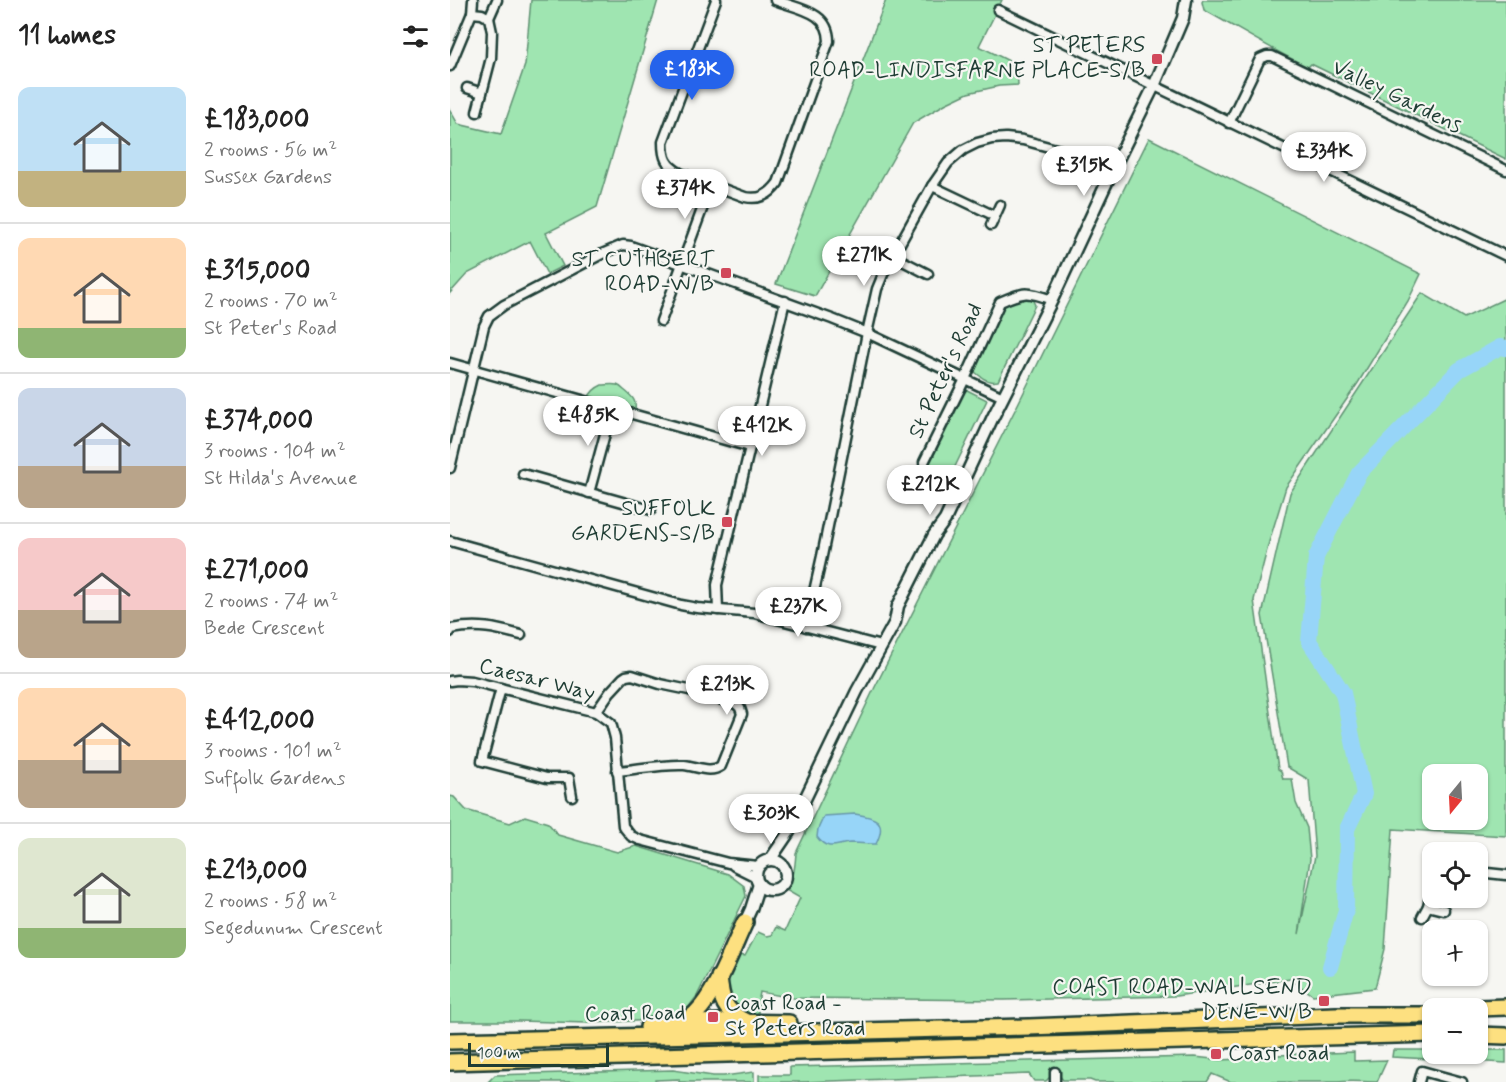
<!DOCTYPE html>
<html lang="en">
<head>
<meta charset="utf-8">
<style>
	body { margin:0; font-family:Mynerve,sans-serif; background:#f6f6f6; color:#222; height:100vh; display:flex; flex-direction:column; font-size:22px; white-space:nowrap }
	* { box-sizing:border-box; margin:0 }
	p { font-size:20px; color:#767676 }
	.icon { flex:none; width:33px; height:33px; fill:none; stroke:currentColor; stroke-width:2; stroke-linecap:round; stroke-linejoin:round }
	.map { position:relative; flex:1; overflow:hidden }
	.side { display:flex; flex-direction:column; background:#fff; width:450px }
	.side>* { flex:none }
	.needle { width:39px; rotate:198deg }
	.controls { position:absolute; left:972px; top:764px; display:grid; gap:12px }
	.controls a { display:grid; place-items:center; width:66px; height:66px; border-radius:12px; background:#fff; box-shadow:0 2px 4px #0004; font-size:30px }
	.scale { position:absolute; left:18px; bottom:15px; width:141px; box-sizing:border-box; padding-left:6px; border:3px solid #1f3d34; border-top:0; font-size:16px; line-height:21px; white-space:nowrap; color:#1f3d34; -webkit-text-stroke:4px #f6f6f2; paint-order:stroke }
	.price { position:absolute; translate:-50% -51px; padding:0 14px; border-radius:21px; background:#fff; color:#222; font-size:20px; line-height:39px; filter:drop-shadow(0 2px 3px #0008) }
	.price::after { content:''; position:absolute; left:50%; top:36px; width:18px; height:14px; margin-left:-9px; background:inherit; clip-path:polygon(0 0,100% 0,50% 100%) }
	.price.selected { background:#2563eb; color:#fff }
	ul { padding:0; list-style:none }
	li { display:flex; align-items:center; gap:18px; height:150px; padding:0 18px }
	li+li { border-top:2px solid #e0e0e0 }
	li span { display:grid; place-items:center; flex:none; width:168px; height:120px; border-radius:12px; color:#555 }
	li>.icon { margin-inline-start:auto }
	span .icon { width:72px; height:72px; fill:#fffc; stroke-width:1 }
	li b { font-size:26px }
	h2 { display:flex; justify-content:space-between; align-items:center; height:72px; padding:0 18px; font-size:26px }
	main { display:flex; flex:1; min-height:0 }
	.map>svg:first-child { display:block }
	.green { fill:#9fe5b1; stroke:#5f9172; stroke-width:1.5; fill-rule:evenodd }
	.water { fill:#97d5f8; stroke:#6798aa; stroke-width:1.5 }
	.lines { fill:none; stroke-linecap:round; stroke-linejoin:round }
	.river { stroke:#97d5f8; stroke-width:16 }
	.minor-casing { stroke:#1f3d34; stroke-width:13 }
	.tertiary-casing { stroke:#1f3d34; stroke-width:15 }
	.trunk-casing { stroke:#1f3d34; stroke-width:20 }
	.minor { stroke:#f6f6f2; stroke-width:8 }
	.tertiary { stroke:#f6f6f2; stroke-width:10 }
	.trunk { stroke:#fde080; stroke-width:15 }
	.poi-dot { fill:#d1495b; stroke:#f6f6f2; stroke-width:2 }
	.labels { text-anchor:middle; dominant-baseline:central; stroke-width:4.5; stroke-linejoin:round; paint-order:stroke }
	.poi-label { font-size:22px; fill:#1f3d34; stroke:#f6f6f2; text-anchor:end }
	.street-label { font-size:22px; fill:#1f3d34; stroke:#f6f6f2 }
</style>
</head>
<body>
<main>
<section class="side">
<h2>11 homes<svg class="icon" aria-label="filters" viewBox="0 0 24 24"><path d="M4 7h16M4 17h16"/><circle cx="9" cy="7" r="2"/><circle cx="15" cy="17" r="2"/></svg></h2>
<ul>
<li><span style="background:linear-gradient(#bfe0f5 70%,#c2b280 0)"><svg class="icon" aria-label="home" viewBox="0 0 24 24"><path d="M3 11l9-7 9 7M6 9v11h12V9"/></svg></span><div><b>£183,000</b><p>2 rooms · 56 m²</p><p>Sussex Gardens</p></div></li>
<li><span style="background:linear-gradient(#ffd9b3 75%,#8fb573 0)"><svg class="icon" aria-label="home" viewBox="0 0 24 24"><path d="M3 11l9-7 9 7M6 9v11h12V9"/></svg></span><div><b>£315,000</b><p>2 rooms · 70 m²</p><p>St Peter's Road</p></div></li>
<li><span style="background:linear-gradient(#c9d6e8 65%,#b9a48a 0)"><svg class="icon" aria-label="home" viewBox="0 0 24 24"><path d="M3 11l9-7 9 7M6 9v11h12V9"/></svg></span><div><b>£374,000</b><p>3 rooms · 104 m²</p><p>St Hilda's Avenue</p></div></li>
<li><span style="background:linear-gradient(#f6c9c9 60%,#b9a48a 0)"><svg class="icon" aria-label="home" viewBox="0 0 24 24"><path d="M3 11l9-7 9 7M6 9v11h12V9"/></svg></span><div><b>£271,000</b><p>2 rooms · 74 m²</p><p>Bede Crescent</p></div></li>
<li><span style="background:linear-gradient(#ffd9b3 60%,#b9a48a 0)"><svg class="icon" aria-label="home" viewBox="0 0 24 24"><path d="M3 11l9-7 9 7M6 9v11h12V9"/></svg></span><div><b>£412,000</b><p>3 rooms · 101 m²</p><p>Suffolk Gardens</p></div></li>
<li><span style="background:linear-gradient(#dfe7d0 75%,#8fb573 0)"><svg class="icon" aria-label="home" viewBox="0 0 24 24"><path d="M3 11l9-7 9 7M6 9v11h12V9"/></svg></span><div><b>£213,000</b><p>2 rooms · 58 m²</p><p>Segedunum Crescent</p></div></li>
</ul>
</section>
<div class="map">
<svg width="1056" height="1082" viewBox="0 0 1056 1082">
	<rect width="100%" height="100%" fill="#f6f6f2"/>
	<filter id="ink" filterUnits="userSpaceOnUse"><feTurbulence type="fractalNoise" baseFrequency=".0167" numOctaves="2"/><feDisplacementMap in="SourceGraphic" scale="12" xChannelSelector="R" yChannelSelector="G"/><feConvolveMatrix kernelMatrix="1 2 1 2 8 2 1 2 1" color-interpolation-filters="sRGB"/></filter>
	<g filter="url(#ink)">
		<g class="green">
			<path d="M81,0H208L147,207L96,233L113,266L97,274L80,241L17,274L0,293V110L8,124L51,134L75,65Z"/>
			<path d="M436,0H552L529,46L567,65L568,85L549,86L518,93L495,104L463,123L365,296L326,284Z"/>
			<path d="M753,0H1056V159L861,64L858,67C822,50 789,29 754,10L752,2Z"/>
			<path d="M699,138L971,274L958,301L908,383L836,487L819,542L804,600L828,769L831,771L833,779H842L846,803L857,828L860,859L849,934L865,856L859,780L837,767L812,615L840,493L972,293L1014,318L1056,298V836L943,829L935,949L925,988L863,995L840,979L726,996L554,1000L343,998L310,992L308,1004V1017C281,1014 283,1010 274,985L290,955L295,956L308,932L317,936L322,935L326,927L335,931L350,898L336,890C344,879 345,867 346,853L422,693L568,404ZM982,774H1028V819H982Z"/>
			<path d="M575,298L582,299L585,305L548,381C538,383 532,378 525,372V365L554,306L564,301Z"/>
			<path d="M152,385C157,385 162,384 167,385C170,386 172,388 174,390C183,397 188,402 184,413C183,416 182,420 181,422C178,426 173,429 169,430C140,440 122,398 152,385Z"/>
			<path d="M517,390L537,400L501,475C493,479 490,479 482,475L479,465L510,395Z"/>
			<path d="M0,796L4,797L16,810L60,823L75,816L98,823L108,835L167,852L186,846L278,874L294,886L296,896L247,996L232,1016L207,1020L138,1023L69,1021H0Z"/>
			<path d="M943,1050H982V1053H1028V1050H1056V1063L942,1057Z"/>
			<path d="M904,1052V1061L937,1060L927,1082C913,1082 901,1080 888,1082H781L762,1074L757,1082H645L640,1080H613L609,1075L601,1076L596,1081H584L579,1074L352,1082H309V1075H340V1067L745,1057L771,1060L809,1058L827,1055Z"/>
			<path d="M223,1070L263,1076H274L304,1072V1082H229V1079L205,1080V1082H38L45,1075Z"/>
		</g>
		<path class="water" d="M405,814C425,817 438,820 426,844C417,844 408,843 400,843C386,844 378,852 367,837L368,829L374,816Z"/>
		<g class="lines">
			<path class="river" d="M880,967L896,910L897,829L914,794L893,693L859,641L866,557L909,473L1009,370L1050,347L1056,348"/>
			<defs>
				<g id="minor">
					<path d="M266,0L213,142C213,158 216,165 230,173L295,197C310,200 319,195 328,183L379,41C379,11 348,9 325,0"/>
					<path d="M548,10L1056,256"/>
					<path d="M22,13L32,14L39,18L42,32L41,58L27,112"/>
					<path d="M39,18L47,0"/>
					<path d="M0,66L22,13L23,0"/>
					<path d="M17,88L32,93"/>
					<path d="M779,123L810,59L817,56H822L1056,170"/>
					<path d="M482,186L545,216"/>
					<path d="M541,225L550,205"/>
					<path d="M443,256L478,274"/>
					<path d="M211,321L261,185"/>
					<path d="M0,363L300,447"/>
					<path d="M0,468L34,326L39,316L54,305L152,254L173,245L181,246L382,319L417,333L553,397"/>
					<path d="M73,474L201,510"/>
					<path d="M139,493L162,408"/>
					<path d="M506,493L486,484L475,475L474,462L515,379L550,302C575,291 577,291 602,300"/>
					<path d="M0,541L231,605L247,608L304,613L431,646"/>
					<path d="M268,610L267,585L335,301"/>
					<path d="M356,627L372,556L417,333L427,289L434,272L482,186L498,163L513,150L527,143L542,139L556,138L573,140L665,165"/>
					<path d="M0,632L1,629C29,624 45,628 71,635"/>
					<path d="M0,681L7,680L22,681L146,712L161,723L165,738L173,826L181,836L190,840L278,863L308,866"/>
					<path d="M51,688L32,761L97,778H119L122,796"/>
					<path d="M146,712L160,692L173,678L176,676L182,675L210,684L239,690L286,704L290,708L292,714L271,766C260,774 246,766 234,765C212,764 189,769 167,771"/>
					<path d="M284,866L306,877"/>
					<path d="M1028,872L1056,875"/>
					<path d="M978,906L982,887"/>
					<path d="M972,917L978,906L994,910"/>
					<path d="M605,1072V1082"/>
					<path d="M969,1082L972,1071L1012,1082"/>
				</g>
				<g id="tertiary">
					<circle cx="321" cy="875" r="15"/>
					<path d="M320,860L339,832L407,691L445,622L448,606L484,535L495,520L542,419L602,300L665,165L704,86L733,18L736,0"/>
					<path d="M295,922L301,909L309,884"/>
				</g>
				<g id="trunk">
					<path d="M269,977C271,1000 274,1011 296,1022"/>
					<path d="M1027,1008L1056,1007"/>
					<path d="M230,1022C236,1020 241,1018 246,1013C266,994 283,947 295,922"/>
					<path d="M198,1027L225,1024L272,1022L339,1023"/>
					<path d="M1028,1035L1056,1036"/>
					<path d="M0,1041L579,1027L886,1015H982"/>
					<path d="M0,1062L982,1034"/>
				</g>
			</defs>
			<use href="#minor" class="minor-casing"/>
			<use href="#tertiary" class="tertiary-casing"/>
			<use href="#trunk" class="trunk-casing"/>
			<use href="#minor" class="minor"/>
			<use href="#tertiary" class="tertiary"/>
			<use href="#trunk" class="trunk"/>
		</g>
	</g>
	<g class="poi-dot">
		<rect x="701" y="53" width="12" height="12" rx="3"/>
		<rect x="270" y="267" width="12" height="12" rx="3"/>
		<rect x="271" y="516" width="12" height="12" rx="3"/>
		<rect x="868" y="995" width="12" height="12" rx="3"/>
		<rect x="257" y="1011" width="12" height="12" rx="3"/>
		<rect x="760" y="1048" width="12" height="12" rx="3"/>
	</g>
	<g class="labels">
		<g class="poi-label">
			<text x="695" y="46">ST PETERS<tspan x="695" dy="25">ROAD-LINDISFARNE PLACE-S/B</tspan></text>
			<text x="264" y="260">ST CUTHBERT<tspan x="264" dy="25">ROAD-W/B</tspan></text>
			<text x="265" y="509">SUFFOLK<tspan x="265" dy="25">GARDENS-S/B</tspan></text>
			<text x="862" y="988">COAST ROAD-WALLSEND<tspan x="862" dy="25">DENE-W/B</tspan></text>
			<text x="275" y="1004" text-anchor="start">Coast Road -<tspan x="275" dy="25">St Peters Road</tspan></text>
			<text x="778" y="1054" text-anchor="start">Coast Road</text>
		</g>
		<g class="street-label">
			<text transform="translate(947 97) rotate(26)">Valley Gardens</text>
			<text transform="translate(496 371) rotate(-65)">St Peter's Road</text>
			<text transform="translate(87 680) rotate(14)">Caesar Way</text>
			<text transform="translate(185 1014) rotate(-1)">Coast Road</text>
		</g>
	</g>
</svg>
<div class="controls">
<a><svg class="needle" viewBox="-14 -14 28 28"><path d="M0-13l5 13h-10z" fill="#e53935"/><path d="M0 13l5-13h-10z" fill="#767676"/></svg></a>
<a><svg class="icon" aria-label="locate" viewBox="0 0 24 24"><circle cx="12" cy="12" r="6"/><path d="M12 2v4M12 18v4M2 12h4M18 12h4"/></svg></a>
<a>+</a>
<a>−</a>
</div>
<div class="scale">100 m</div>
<b class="price selected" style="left:242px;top:101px">£183K</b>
<b class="price" style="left:874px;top:183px">£334K</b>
<b class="price" style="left:634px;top:197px">£315K</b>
<b class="price" style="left:235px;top:220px">£374K</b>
<b class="price" style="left:414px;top:287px">£271K</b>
<b class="price" style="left:138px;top:447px">£485K</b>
<b class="price" style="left:312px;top:457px">£412K</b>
<b class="price" style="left:480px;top:516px">£212K</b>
<b class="price" style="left:348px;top:638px">£237K</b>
<b class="price" style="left:277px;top:716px">£213K</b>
<b class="price" style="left:321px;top:845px">£303K</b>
</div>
</main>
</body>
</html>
